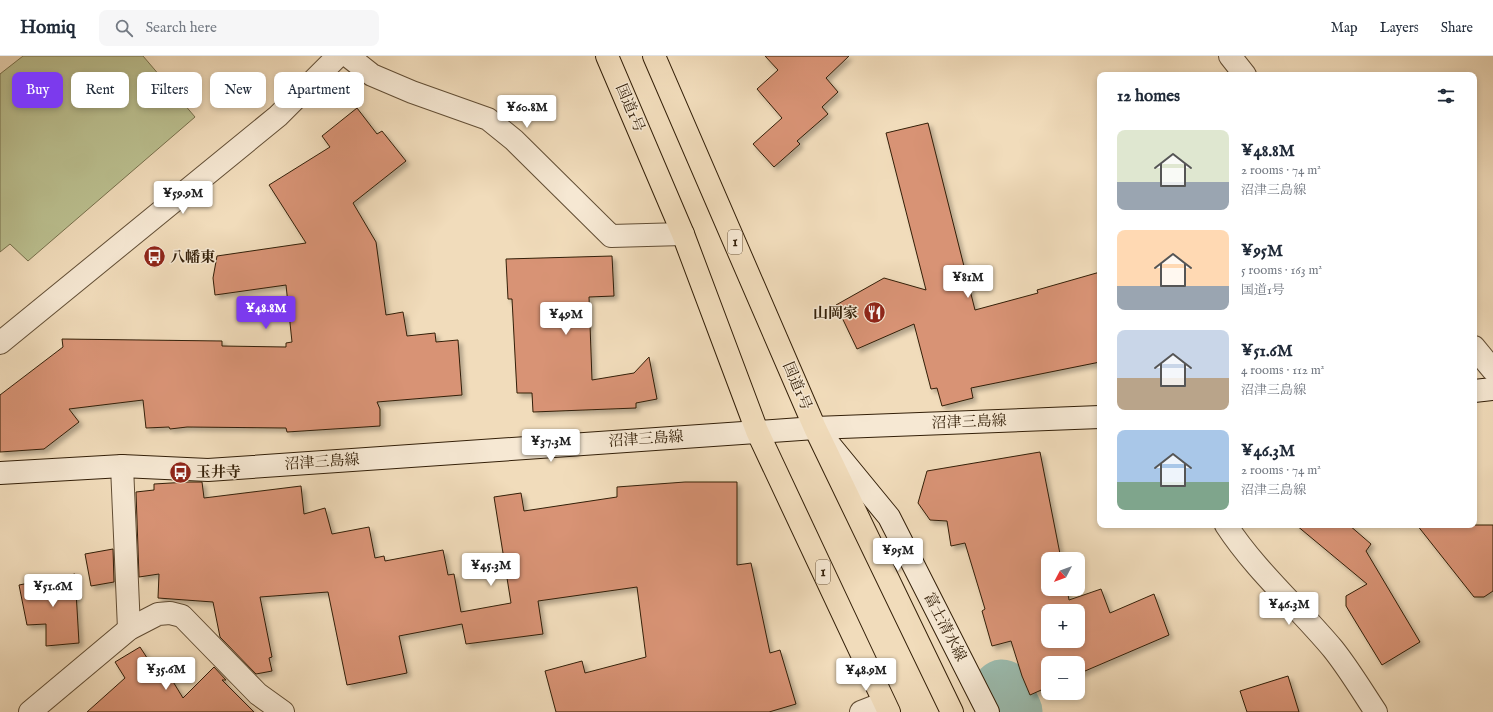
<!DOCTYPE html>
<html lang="en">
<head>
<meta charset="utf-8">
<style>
	body { margin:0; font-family:"IM FELL English","Noto Serif JP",serif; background:#f6f6f7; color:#1f2937; height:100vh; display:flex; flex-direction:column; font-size:15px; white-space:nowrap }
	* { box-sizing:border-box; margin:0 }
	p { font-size:13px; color:#747a83 }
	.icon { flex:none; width:22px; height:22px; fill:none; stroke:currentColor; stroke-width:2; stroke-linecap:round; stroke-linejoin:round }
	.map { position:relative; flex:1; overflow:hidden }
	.drawer { position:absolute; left:1097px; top:16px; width:380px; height:456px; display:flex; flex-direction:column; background:#fff; border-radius:8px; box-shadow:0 2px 6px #0003 }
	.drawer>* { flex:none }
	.hud { position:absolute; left:12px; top:16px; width:380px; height:36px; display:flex; gap:8px }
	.needle { width:26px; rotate:229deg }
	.controls { position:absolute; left:1041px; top:496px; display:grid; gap:8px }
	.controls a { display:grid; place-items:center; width:44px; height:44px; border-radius:8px; background:#fff; box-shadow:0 2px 6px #0003; font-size:20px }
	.price { position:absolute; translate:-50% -34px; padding:0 9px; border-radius:4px; background:#fff; color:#222; font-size:13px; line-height:26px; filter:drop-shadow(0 1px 2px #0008) }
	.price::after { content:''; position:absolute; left:50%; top:24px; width:12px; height:9px; margin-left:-6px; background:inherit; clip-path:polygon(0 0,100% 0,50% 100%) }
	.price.current { background:#7c3aed; color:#fff }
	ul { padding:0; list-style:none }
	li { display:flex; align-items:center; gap:12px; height:100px; padding:0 20px }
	li span { display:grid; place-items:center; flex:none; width:112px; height:80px; border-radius:8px; color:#555 }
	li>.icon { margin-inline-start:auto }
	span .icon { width:48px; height:48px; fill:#fffc; stroke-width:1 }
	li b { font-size:17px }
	h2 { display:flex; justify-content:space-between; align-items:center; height:48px; padding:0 20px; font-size:17px }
	.pill { padding:0 14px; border-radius:8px; background:#fff; box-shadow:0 2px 6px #0003; font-size:14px; line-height:36px }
	.pill.current { background:#7c3aed; color:#fff }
	header { display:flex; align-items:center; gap:24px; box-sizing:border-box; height:56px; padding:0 20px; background:#fff; border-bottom:1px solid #e0e1e3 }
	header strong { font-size:19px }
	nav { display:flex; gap:22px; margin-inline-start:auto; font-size:14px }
	.search { width:280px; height:36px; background:#f6f6f7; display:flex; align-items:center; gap:10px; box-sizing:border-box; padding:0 14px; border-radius:8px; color:#747a83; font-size:15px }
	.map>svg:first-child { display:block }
	.green { fill:#bbc090; stroke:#77704c }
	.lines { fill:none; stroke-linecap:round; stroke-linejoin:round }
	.river { stroke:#9bbcaf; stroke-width:59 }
	.building { fill:#d89374; stroke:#331f08; fill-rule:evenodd; filter:url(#shadow) }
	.minor-casing { stroke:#624e35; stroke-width:24 }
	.tertiary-casing { stroke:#624e35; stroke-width:24 }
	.secondary-casing { stroke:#331f08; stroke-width:24 }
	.trunk-casing { stroke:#331f08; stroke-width:24 }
	.minor { stroke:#f6e8d3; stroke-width:22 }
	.tertiary { stroke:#f6e8d3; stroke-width:22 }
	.secondary { stroke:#f6e8d3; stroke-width:22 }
	.trunk { stroke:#f1dcbb; stroke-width:22 }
	.labels { text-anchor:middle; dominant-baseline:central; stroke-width:3; stroke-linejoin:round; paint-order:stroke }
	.shield { fill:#f6e8d3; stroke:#6e5b45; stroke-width:1 }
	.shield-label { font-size:14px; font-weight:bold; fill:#331f08 }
	.street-label { font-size:15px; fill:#331f08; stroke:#f6e8d3 }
	.poi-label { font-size:15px; font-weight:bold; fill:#331f08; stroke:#f6e8d3; text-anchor:start }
</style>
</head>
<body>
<header>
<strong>Homiq</strong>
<div class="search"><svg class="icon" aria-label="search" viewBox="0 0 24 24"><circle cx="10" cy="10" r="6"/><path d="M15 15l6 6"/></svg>Search here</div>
<nav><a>Map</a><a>Layers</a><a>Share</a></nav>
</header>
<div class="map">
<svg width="1493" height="656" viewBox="0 0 1493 656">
	<defs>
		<filter id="shadow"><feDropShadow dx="3.5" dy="3.5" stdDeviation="2" flood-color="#0004"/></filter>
	</defs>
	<rect width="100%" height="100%" fill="#f1dcbb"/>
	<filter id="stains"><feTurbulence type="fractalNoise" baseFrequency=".005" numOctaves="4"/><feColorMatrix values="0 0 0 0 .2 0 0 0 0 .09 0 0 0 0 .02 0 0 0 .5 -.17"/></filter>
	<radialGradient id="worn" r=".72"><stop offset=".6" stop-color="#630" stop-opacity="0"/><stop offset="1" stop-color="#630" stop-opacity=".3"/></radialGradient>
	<path class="green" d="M23,0H143L195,61L28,205L10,188L0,196V18Z"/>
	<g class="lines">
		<path class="river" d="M1002,633L1013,656"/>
	</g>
	<g class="building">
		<path d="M765,0H849L826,22L838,36L822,51L828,58L797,85L800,88L774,111L753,88L782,62L757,33L778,14Z"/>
		<path d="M357,52L377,78L382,75L406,105L353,147L376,186L386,259L403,256L407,280L435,277L436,286L458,284L462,339L377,346L380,353V370L287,376L286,372L187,371L170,373L169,371L146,372L143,344L69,353L79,366L44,393L0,396V339L63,291L62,283L222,285V290L286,291V287L292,286L286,229L215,239L213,222L217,200L306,187L269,129L330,91L322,80Z"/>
		<path d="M928,67L975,254L1038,237L1037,234L1100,216V306L971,332L973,342L942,350L937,332L931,333L914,268L857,293L836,249L884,222L926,234L886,77Z"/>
		<path d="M612,200L614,240L589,241L592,324L634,317L649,301L657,343L636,347V352L533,356L532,337H517L512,243H508L506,203Z"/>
		<path d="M1040,396L1061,503H1048V533H1067L1069,544L1101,533L1110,557L1154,538L1169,579L1078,618V607H1048V631L1030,639L1022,620L1011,585L992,590L982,555L985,553L965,487L951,490L947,465L930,464L918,447L927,415ZM1048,555H1078V585H1048Z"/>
		<path d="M188,426H202L204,442L301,430L304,458L325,452L332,478L369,471L375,502L384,500L385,505L443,494L448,519L454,518L461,556L511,547L494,441L521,437L524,455L617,441V431L685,426H737V509L751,507L770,597L780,594L796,648L769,656H556L545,615L582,605L585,617L646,601L637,531L538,545L543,578L466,588L462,568L399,580L407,617L347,629L328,536L260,541L272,601L269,602L272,615L256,618L220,581L213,546L158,542L159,518L139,521L136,436L154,434V428Z"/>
		<path d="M1296,469H1349L1371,488L1366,495L1420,586L1382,609L1346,550V540L1367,528Z"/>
		<path d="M1417,469H1493V535L1484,541H1474Z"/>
		<path d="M113,493L114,526L91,530L85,498Z"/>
		<path d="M75,518L79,587L46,590V568L27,569L19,529Z"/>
		<path d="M140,591L153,611L161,606L183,642L214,611L226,624H222L254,656H87L125,622L115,606Z"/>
		<path d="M1288,620L1299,656H1247L1240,635Z"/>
	</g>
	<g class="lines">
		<defs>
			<g id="minor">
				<path d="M348,0L372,19L412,36L488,63L514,84L611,180L683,178"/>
				<path d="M1230,0L1245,19"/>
				<path d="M1474,291L1493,314"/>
				<path d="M122,410L129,573"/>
				<path d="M1226,469C1256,515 1298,551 1333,593C1349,613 1362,635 1376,656"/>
				<path d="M30,656L129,573L158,558L170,557L182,560L258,638L283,656"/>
				<path d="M861,656L884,647"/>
			</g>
			<path id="tertiary" d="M0,287L278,60L338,0"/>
			<g id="secondary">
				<path d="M1474,335L1493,333"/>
				<path d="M825,383L889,461L988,656"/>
				<path d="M0,417L122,410L208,414L815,372L1100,361"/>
			</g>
			<g id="trunk">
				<path d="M607,0L683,178L757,375L889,656"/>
				<path d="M654,0L815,372L952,656"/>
			</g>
		</defs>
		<use href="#minor" class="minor-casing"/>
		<use href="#tertiary" class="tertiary-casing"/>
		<use href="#secondary" class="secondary-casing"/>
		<use href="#trunk" class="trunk-casing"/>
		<use href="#minor" class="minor"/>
		<use href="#tertiary" class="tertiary"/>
		<use href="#secondary" class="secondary"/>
		<use href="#trunk" class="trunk"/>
	</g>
	<defs>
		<symbol id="bus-disc" viewBox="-11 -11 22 22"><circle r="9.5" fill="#8f2418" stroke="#f6e8d3"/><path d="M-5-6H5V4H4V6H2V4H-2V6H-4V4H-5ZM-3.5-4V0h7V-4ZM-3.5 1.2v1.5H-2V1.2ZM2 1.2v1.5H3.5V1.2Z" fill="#fff"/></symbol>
		<symbol id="restaurant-disc" viewBox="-11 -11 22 22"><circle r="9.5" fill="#8f2418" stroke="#f6e8d3"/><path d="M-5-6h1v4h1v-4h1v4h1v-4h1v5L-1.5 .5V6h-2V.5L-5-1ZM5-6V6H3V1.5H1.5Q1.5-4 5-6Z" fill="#fff"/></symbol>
	</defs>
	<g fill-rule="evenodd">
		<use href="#bus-disc" x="142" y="188" width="25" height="25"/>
		<use href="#restaurant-disc" x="862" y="244" width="25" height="25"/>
		<use href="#bus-disc" x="168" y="404" width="25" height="25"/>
	</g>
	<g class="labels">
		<g class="shield">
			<rect x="728" y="174" width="14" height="24" rx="3"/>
			<rect x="816" y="504" width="14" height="24" rx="3"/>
		</g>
		<g class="shield-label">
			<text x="735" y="186">1</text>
			<text x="823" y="516">1</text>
		</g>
		<g class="street-label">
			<text transform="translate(630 52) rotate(67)">国道1号</text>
			<text transform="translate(797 330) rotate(67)">国道1号</text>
			<text transform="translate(969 366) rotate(-2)">沼津三島線</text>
			<text transform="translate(646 383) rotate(-4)">沼津三島線</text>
			<text transform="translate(322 406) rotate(-4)">沼津三島線</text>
			<text transform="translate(945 571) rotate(63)">富士清水線</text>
		</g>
		<g class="poi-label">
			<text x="170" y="201">八幡東</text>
			<text x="858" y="257" text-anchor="end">山岡家</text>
			<text x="196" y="416">玉井寺</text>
		</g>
	</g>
	<rect width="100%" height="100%" filter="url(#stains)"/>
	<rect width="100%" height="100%" fill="url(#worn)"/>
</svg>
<div class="controls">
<a><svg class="needle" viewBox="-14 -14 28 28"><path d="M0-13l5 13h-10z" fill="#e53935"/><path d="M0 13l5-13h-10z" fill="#747a83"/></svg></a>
<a>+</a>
<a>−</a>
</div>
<b class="price" style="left:527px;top:73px">¥60.8M</b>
<b class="price" style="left:183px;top:159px">¥59.9M</b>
<b class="price" style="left:968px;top:243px">¥81M</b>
<b class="price current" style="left:266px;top:274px">¥48.8M</b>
<b class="price" style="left:566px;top:280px">¥49M</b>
<b class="price" style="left:551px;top:407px">¥37.3M</b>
<b class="price" style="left:898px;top:516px">¥95M</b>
<b class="price" style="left:491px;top:531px">¥45.3M</b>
<b class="price" style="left:53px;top:552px">¥51.6M</b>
<b class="price" style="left:1289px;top:570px">¥46.3M</b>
<b class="price" style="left:166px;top:635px">¥35.6M</b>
<b class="price" style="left:866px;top:636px">¥48.9M</b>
<div class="hud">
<a class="pill current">Buy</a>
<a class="pill">Rent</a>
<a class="pill">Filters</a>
<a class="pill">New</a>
<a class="pill">Apartment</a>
</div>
<section class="drawer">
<h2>12 homes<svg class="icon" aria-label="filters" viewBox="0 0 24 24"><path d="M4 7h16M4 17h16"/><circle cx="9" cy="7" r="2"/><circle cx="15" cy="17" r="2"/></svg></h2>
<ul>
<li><span style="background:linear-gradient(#dfe7d0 65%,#9aa5b1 0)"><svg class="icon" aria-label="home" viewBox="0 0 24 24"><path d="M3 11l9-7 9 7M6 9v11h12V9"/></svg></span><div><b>¥48.8M</b><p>2 rooms · 74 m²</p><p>沼津三島線</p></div></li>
<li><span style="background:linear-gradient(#ffd9b3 70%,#9aa5b1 0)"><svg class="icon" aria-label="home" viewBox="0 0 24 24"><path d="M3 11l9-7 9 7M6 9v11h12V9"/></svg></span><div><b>¥95M</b><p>5 rooms · 163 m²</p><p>国道1号</p></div></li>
<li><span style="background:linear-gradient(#c9d6e8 60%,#b9a48a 0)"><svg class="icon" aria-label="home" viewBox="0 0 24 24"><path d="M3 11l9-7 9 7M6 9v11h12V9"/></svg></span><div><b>¥51.6M</b><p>4 rooms · 112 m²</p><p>沼津三島線</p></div></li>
<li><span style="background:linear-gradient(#a9c7e8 65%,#7fa58c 0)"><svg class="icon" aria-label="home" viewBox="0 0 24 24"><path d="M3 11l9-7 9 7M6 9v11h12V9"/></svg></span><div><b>¥46.3M</b><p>2 rooms · 74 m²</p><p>沼津三島線</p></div></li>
</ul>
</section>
</div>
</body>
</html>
